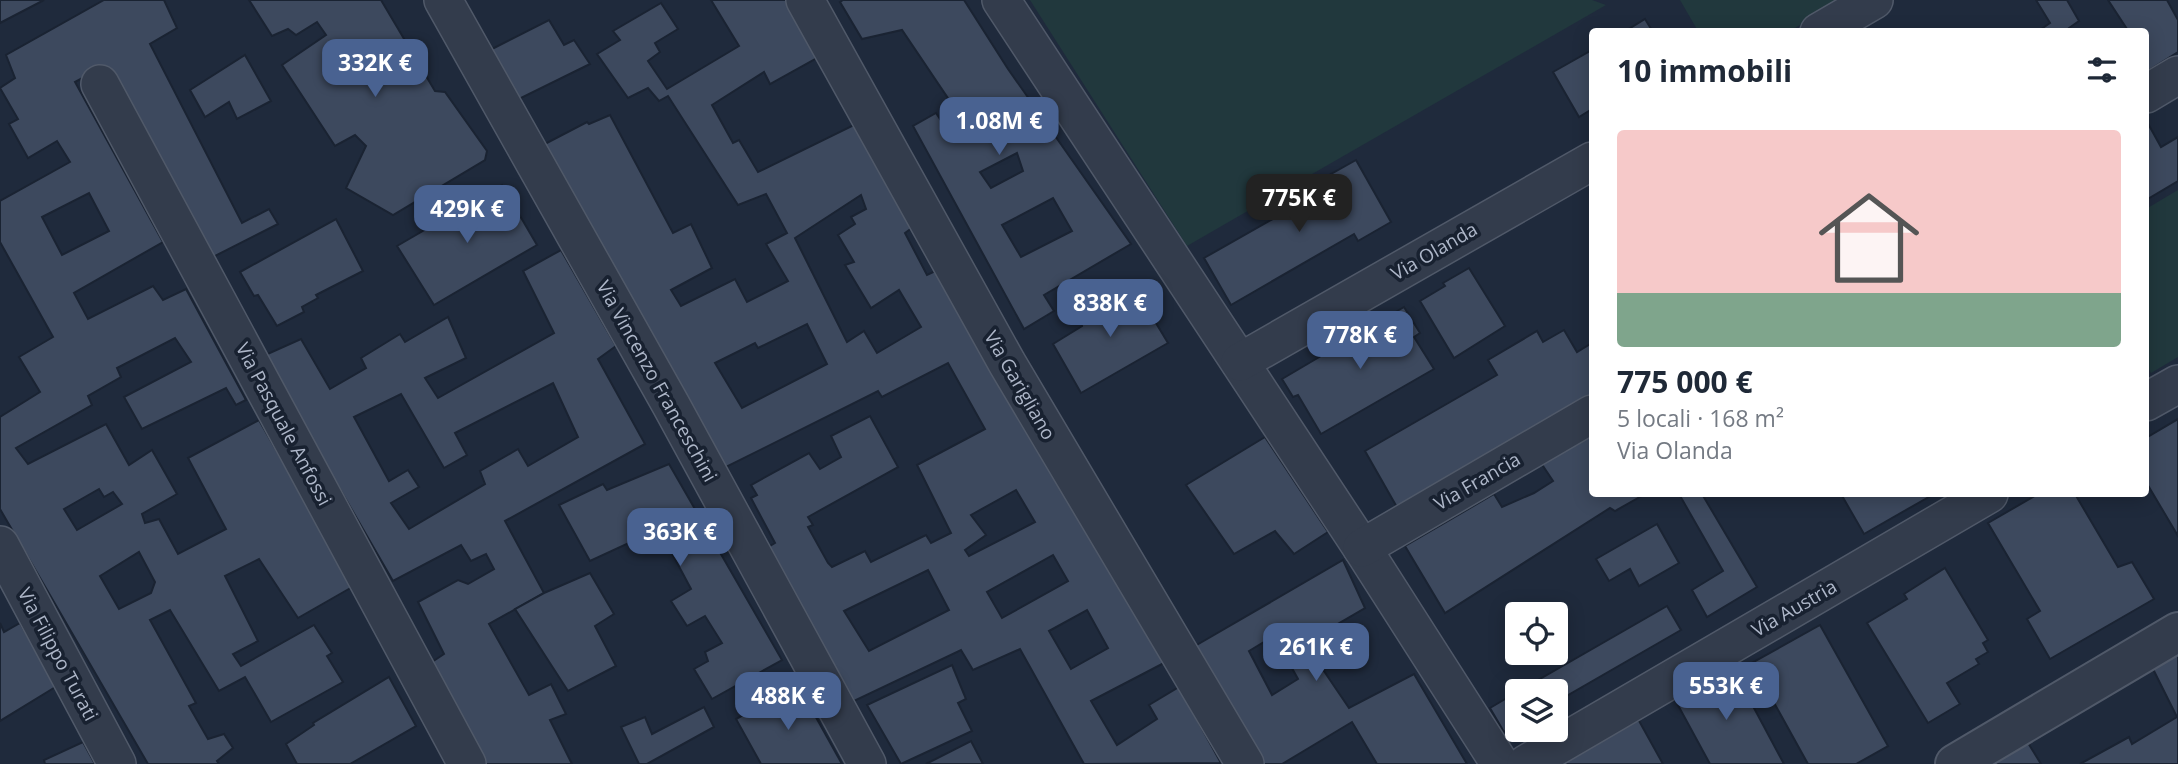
<!DOCTYPE html>
<html lang="it">
<head>
<meta charset="utf-8">
<style>
	body { margin:0; font-family:"Open Sans",sans-serif; background:#f2f2f3; color:#1f2937; height:100vh; display:flex; flex-direction:column; font-size:26px; white-space:nowrap }
	* { box-sizing:border-box; margin:0 }
	p { font-size:23px; color:#747a83 }
	.icon { flex:none; width:38px; height:38px; fill:none; stroke:currentColor; stroke-width:2; stroke-linecap:round; stroke-linejoin:round }
	.map { position:relative; flex:1; overflow:hidden }
	.panel { position:absolute; left:1589px; top:28px; width:560px; height:469px; display:flex; flex-direction:column; background:#fff; border-radius:7px; box-shadow:0 4px 18px #0003 }
	.panel>* { flex:none }
	.buttons { position:absolute; left:1505px; top:602px; display:grid; gap:14px }
	.buttons a { display:grid; place-items:center; width:63px; height:63px; border-radius:7px; background:#fff; box-shadow:0 4px 18px #0003; font-size:35px }
	.price { position:absolute; translate:-50% -60px; padding:0 16px; border-radius:14px; background:#496291; color:#fff; font-size:23px; line-height:46px; filter:drop-shadow(0 2px 4px #0008) }
	.price::after { content:''; position:absolute; left:50%; top:42px; width:21px; height:16px; margin-left:-10px; background:inherit; clip-path:polygon(0 0,100% 0,50% 100%) }
	.price.current { background:#222; color:#fff }
	ul { padding:0; list-style:none }
	li { display:grid; align-content:center; gap:14px; height:371px; padding:0 28px }
	li span { display:grid; place-items:center; height:217px; border-radius:7px; color:#555 }
	li>.icon { margin-inline-start:auto }
	span .icon { width:126px; height:126px; fill:#fffc; stroke-width:1 }
	li b { font-size:30px }
	h2 { display:flex; justify-content:space-between; align-items:center; height:84px; padding:0 28px; font-size:30px }
	.map>svg:first-child { display:block }
	.green { fill:#21383d }
	.building { fill:#3d495e; stroke:#1a2332; stroke-width:2; fill-rule:evenodd }
	.lines { fill:none; stroke-linecap:round; stroke-linejoin:round }
	.minor-casing { stroke:#505969; stroke-width:40 }
	.tertiary-casing { stroke:#505969; stroke-width:42 }
	.minor { stroke:#333c4c; stroke-width:37 }
	.tertiary { stroke:#333c4c; stroke-width:38 }
	.labels { text-anchor:middle; dominant-baseline:central; stroke-width:7; stroke-linejoin:round; paint-order:stroke }
	.street-label { font-size:19px; fill:#adb6c8; stroke:#182130 }
</style>
</head>
<body>
<div class="map">
<svg width="2178" height="764" viewBox="0 0 2178 764">
	<rect width="100%" height="100%" fill="#1f2a3c"/>
	<g class="green">
		<path d="M1030,0H1592L1606,5L1187,246Z"/>
		<path d="M1680,0H1843L1788,32L1698,31Z"/>
		<path d="M2178,190V357L2151,373L2146,364V209Z"/>
	</g>
	<g class="building">
		<path d="M0,0H44L0,23Z"/>
		<path d="M104,0H164L177,28L150,44L242,223L269,209L278,224L209,259L103,67L75,82L163,242L74,293L88,319L153,286L163,300L186,289L246,400L236,405L226,388L142,429L124,397L191,362L175,338L117,368L121,377L88,396L92,405L16,448L28,464L106,424L129,465L152,450L177,494L142,514L145,523L159,519L178,554L226,529L188,458L259,420L354,586L298,618L259,559L225,576L258,641L233,654L241,666L314,625L332,653L327,656L343,682L271,722L245,677L219,691L170,610L150,620L196,703L189,706L208,739L224,734L233,748L217,761L219,764H148L0,509V417L40,392L19,357L53,337L0,242V201L70,162L57,141L28,158L9,124L18,119L0,88L15,78L6,55ZM89,193L109,231L62,255L42,217ZM99,489L104,497L113,492L122,504L77,530L64,509ZM139,552L155,582L151,593L119,609L100,576Z"/>
		<path d="M249,0H381L435,91L445,92L487,151L485,160L393,215L346,188L366,146L355,135L335,146L282,65L326,35L317,22L296,35L288,29L272,36Z"/>
		<path d="M711,0H795L824,54L770,84L764,72L712,105L733,143L739,140L758,172L862,121L920,222L905,233L927,275L944,267L1164,663L1091,701L1117,745L1157,719L1149,705L1179,687L1221,763L1084,764L1020,649L973,670L961,650L854,701L765,549L775,543L751,498L757,495L751,485L809,453L820,469L841,457L831,436L870,416L898,467L808,517L813,525L808,527L828,563L832,567L865,551L871,562L926,535L931,543L951,533L917,465L985,429L948,363L882,397L878,391L718,471L539,147L587,122L589,124L610,115L673,233L691,224L712,268L671,290L681,306L735,279L747,302L788,281L766,244L787,233L766,194L738,205L668,96L659,101L648,88L628,98L597,54L620,40L613,31L661,3L678,29L655,43L660,52L648,61L667,89L739,46ZM861,195L866,209L851,217L855,224L838,235L854,262L845,265L871,308L899,290L921,327L877,353L864,331L847,342L795,238ZM807,324L827,364L742,408L715,363L755,343L758,348ZM1016,490L1035,522L969,556L965,550L986,535L971,515ZM1053,555L1068,581L1002,618L987,592ZM928,570L949,610L869,651L844,611ZM1087,610L1108,648L1071,669L1049,631Z"/>
		<path d="M843,0H964L1008,69L1131,244L1044,295L1054,311L1024,329L913,126L936,113L950,134L966,125L902,30L862,39L840,2ZM1017,153L1023,171L991,188L980,172ZM1053,198L1072,231L1021,257L1002,225Z"/>
		<path d="M2036,0H2067L2079,21L2069,28L2071,32H2037L2050,23Z"/>
		<path d="M2108,0H2167L2178,20V52L2146,72V32H2129Z"/>
		<path d="M1645,19L1653,32H1624Z"/>
		<path d="M549,20L564,45L574,40L590,64L519,99L490,50Z"/>
		<path d="M1592,50V109L1579,117L1553,72Z"/>
		<path d="M245,55L271,101L237,119L229,102L205,117L190,90Z"/>
		<path d="M2146,120L2161,147L2178,137V181L2146,200Z"/>
		<path d="M1356,160L1391,222L1358,241L1354,234L1231,305L1204,258L1329,187L1324,178Z"/>
		<path d="M502,185L537,245L434,305L397,246Z"/>
		<path d="M336,219L363,271L316,295L318,298L302,307L304,312L277,326L258,295L254,296L240,272Z"/>
		<path d="M561,250L616,346L598,359L645,444L505,521L544,593L489,624L529,695L551,684L566,714L550,720L572,764H486L429,664L444,654L418,602L458,580L468,584L494,569L486,554L471,561L461,545L393,581L263,356L301,339L330,389L366,368L361,358L400,334L405,342L448,317L466,358L425,378L438,398L554,333L523,271ZM553,383L578,437L528,466L518,449L480,471L485,484L409,529L391,503L419,487L408,470L389,481L354,417L401,394L444,468L467,455L455,433Z"/>
		<path d="M1469,268L1505,326L1454,358L1420,301L1445,286L1443,283Z"/>
		<path d="M1133,285L1168,343L1081,393L1053,344L1082,326L1079,315Z"/>
		<path d="M1404,307L1420,333L1414,337L1434,369L1321,434L1298,395L1293,397L1282,379Z"/>
		<path d="M1564,330L1577,352L1592,343V397L1398,509L1365,451L1497,375L1488,360L1537,331L1543,342Z"/>
		<path d="M2178,419V536L2146,482V438Z"/>
		<path d="M1592,435V494H1645L1615,511L1610,508L1445,613L1405,546L1494,494L1502,507L1534,493L1553,481L1541,463Z"/>
		<path d="M1265,437L1328,532L1294,554L1275,531L1234,554L1186,485Z"/>
		<path d="M669,464L782,660L712,699L694,669L708,661L705,652L722,643L705,616L687,626L671,601L691,589L659,529L590,561L559,505L603,484L607,490Z"/>
		<path d="M1679,494H1702L1757,587L1707,617L1692,590L1723,571Z"/>
		<path d="M1841,494H1934L1864,534Z"/>
		<path d="M2038,494H2075L2118,567L2132,562L2154,599L2050,659L2027,619L2040,611L1988,523Z"/>
		<path d="M1657,524L1679,563L1639,586L1630,569L1609,581L1596,559Z"/>
		<path d="M1343,560L1365,608L1305,643L1349,708L1414,674L1467,764H1377L1352,722L1282,764H1261L1195,646ZM1282,631L1291,647L1283,652L1298,679L1272,695L1249,651Z"/>
		<path d="M1945,568L1988,640L1983,643L1988,652L1976,659L1979,664L1947,683L1960,704L1928,723L1867,623L1907,599L1904,594Z"/>
		<path d="M590,573L614,614L595,626L616,666L568,691L515,609L544,593Z"/>
		<path d="M1667,606L1681,630L1556,702V691H1519Z"/>
		<path d="M0,623L4,632L20,623L57,686L0,721Z"/>
		<path d="M1820,625L1888,746L1856,764H1808L1752,663Z"/>
		<path d="M2178,648V764H2080L2129,737L2132,744L2177,717L2151,665Z"/>
		<path d="M952,665L966,699L958,703L972,731L901,764L867,705Z"/>
		<path d="M1731,665L1784,764H1710L1673,696Z"/>
		<path d="M389,677L416,726L350,764H297L286,744L314,725L313,723Z"/>
		<path d="M798,685L842,764H761L736,719Z"/>
		<path d="M1517,692V725L1504,732L1490,708Z"/>
		<path d="M704,707L714,727L647,764H639L621,727L645,717L652,734Z"/>
		<path d="M1638,719L1663,764H1560Z"/>
		<path d="M2025,738L2041,764H1983Z"/>
		<path d="M971,741L983,764H926Z"/>
		<path d="M83,742L95,764H45L44,760Z"/>
	</g>
	<g class="lines">
		<defs>
			<g id="minor">
				<path d="M443,0L671,405L867,764"/>
				<path d="M805,0L1007,363L1245,764"/>
				<path d="M1001,0L1362,548L1500,764"/>
				<path d="M1819,32L1874,0"/>
				<path d="M100,84L467,764"/>
				<path d="M2146,94L2178,75"/>
				<path d="M1240,362L1592,161"/>
				<path d="M2146,402L2178,384"/>
				<path d="M0,545L117,764"/>
				<path d="M1362,548L1592,414"/>
				<path d="M1526,764L1989,494"/>
			</g>
			<path id="tertiary" d="M1955,764L2178,632"/>
		</defs>
		<use href="#minor" class="minor-casing"/>
		<use href="#tertiary" class="tertiary-casing"/>
		<use href="#minor" class="minor"/>
		<use href="#tertiary" class="tertiary"/>
	</g>
	<g class="labels">
		<g class="street-label">
			<text transform="translate(1434 251) rotate(-30)">Via Olanda</text>
			<text transform="translate(657 381) rotate(61)">Via Vincenzo Franceschini</text>
			<text transform="translate(1020 385) rotate(60)">Via Garigliano</text>
			<text transform="translate(284 424) rotate(62)">Via Pasquale Anfossi</text>
			<text transform="translate(1477 481) rotate(-30)">Via Francia</text>
			<text transform="translate(1794 608) rotate(-30)">Via Austria</text>
			<text transform="translate(58 654) rotate(62)">Via Filippo Turati</text>
		</g>
	</g>
</svg>
<div class="buttons">
<a><svg class="icon" aria-label="locate" viewBox="0 0 24 24"><circle cx="12" cy="12" r="6"/><path d="M12 2v4M12 18v4M2 12h4M18 12h4"/></svg></a>
<a><svg class="icon" aria-label="layers" viewBox="0 0 24 24"><path d="M12 4l9 5-9 5-9-5zM3 14l9 5 9-5"/></svg></a>
</div>
<b class="price" style="left:375px;top:99px">332K €</b>
<b class="price" style="left:999px;top:157px">1.08M €</b>
<b class="price current" style="left:1299px;top:234px">775K €</b>
<b class="price" style="left:467px;top:245px">429K €</b>
<b class="price" style="left:1110px;top:339px">838K €</b>
<b class="price" style="left:1360px;top:371px">778K €</b>
<b class="price" style="left:680px;top:568px">363K €</b>
<b class="price" style="left:1316px;top:683px">261K €</b>
<b class="price" style="left:1726px;top:722px">553K €</b>
<b class="price" style="left:788px;top:732px">488K €</b>
<section class="panel">
<h2>10 immobili<svg class="icon" aria-label="filters" viewBox="0 0 24 24"><path d="M4 7h16M4 17h16"/><circle cx="9" cy="7" r="2"/><circle cx="15" cy="17" r="2"/></svg></h2>
<ul>
<li><span style="background:linear-gradient(#f6c9c9 75%,#7fa58c 0)"><svg class="icon" aria-label="home" viewBox="0 0 24 24"><path d="M3 11l9-7 9 7M6 9v11h12V9"/></svg></span><div><b>775 000 €</b><p>5 locali · 168 m²</p><p>Via Olanda</p></div></li>
</ul>
</section>
</div>
</body>
</html>
